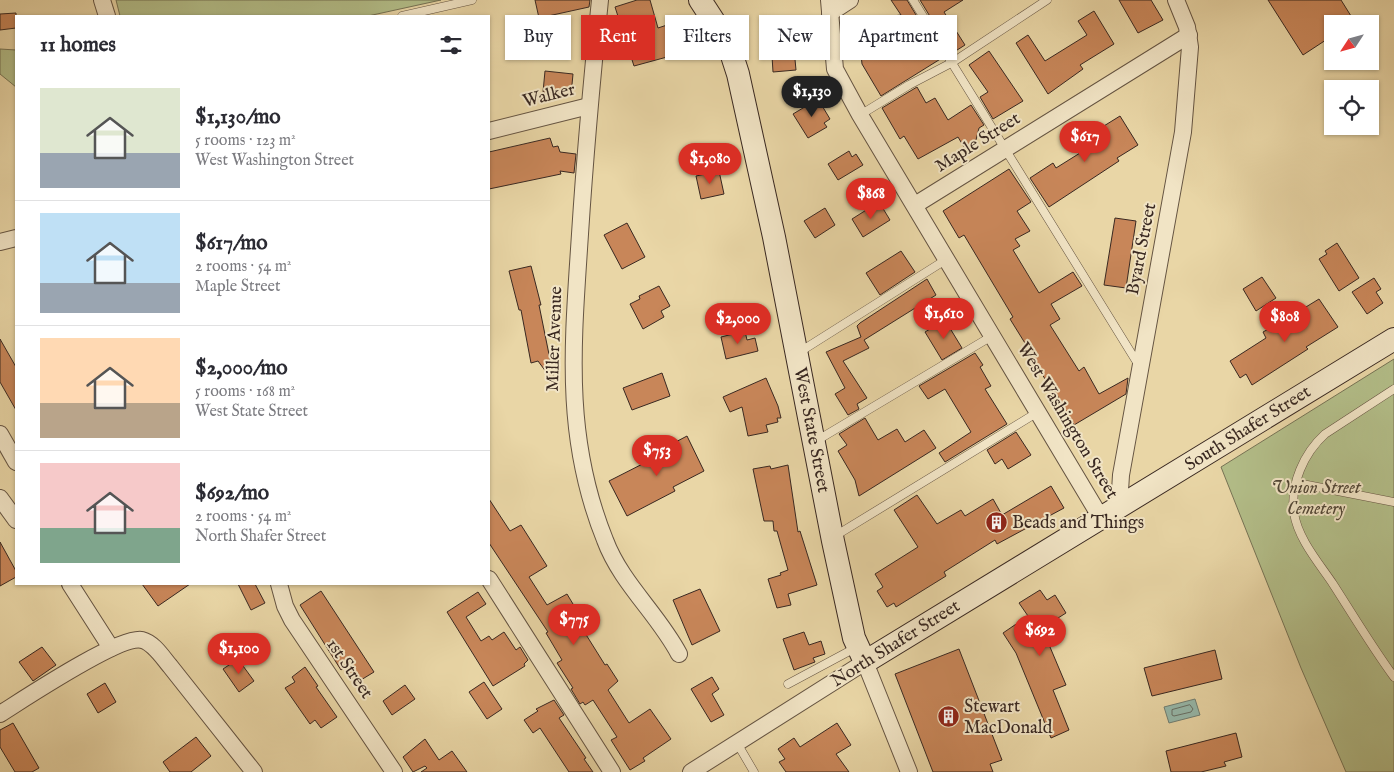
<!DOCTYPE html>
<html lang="en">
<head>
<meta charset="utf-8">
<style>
	body { margin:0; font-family:"IM FELL English",serif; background:#f2f2f3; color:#2b2b33; height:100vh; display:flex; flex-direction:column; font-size:19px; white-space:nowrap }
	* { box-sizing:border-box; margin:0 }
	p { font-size:16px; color:#7c7c81 }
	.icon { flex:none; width:28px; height:28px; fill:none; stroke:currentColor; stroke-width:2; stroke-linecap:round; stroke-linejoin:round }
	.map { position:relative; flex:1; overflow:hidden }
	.panel { position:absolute; left:15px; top:15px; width:475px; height:570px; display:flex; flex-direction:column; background:#fff; border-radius:0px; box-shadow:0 1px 4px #0004 }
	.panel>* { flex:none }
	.banner { position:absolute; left:505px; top:15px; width:475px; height:45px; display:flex; gap:10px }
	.needle { width:32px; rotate:234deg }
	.fabs { position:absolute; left:1324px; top:15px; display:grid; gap:10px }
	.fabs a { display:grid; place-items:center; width:55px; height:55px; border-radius:0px; background:#fff; box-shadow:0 1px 4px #0004; font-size:25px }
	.price { position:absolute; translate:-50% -42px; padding:0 11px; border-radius:18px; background:#d93025; color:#fff; font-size:16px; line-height:32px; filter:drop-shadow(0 1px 2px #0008) }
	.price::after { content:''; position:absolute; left:50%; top:30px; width:15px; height:11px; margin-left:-8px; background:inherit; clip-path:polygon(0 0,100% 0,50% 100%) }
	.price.active { background:#222; color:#fff }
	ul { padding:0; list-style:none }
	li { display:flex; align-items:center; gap:15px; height:125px; padding:0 25px }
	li+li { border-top:1px solid #e1e1e2 }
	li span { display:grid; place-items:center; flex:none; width:140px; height:100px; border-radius:0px; color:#555 }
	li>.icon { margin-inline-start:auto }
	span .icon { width:60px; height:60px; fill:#fffc; stroke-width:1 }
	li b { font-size:21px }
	h2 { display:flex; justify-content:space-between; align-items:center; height:60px; padding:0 25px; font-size:21px }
	.chip { padding:0 18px; border-radius:0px; background:#fff; box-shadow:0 1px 4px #0004; font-size:18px; line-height:45px }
	.chip.active { background:#d93025; color:#fff }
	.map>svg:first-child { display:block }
	.green { fill:#b3be89; stroke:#767355 }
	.water { fill:#97b9ab; stroke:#717f74 }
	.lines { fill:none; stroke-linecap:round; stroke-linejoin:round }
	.shore { stroke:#687066; stroke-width:1 }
	.building { fill:#c88659; stroke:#392821 }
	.lane-casing { stroke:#655442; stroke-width:9 }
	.street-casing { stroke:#655442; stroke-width:18 }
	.secondary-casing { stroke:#392821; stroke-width:24 }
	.lane { stroke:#f1e4c5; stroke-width:8 }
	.street { stroke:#f1e4c5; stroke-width:16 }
	.secondary { stroke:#f1e4c5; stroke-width:22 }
	.labels { text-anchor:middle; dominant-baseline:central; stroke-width:4; stroke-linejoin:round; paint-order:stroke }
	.street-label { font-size:18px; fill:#392821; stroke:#f1e4c5 }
	.park-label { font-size:18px; font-style:italic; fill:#514636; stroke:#f1e4c5 }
	.poi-label { font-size:18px; fill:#392821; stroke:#f1e4c5; text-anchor:start }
</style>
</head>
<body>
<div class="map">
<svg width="1394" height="772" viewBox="0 0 1394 772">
	<rect width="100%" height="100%" fill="#e9d6a6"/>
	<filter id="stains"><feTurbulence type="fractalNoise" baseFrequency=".004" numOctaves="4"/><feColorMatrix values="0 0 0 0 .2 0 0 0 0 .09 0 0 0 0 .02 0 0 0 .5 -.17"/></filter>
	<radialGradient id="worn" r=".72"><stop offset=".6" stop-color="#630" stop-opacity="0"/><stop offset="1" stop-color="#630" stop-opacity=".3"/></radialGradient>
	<g class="green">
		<path d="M116,0H441L368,16H120Z"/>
		<path d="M0,49L16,50V87L0,74Z"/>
		<path d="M1394,359V772H1346L1301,668L1221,467Z"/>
	</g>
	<path class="water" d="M1195,699L1200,715L1169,723L1164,707Z"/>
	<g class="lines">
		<path class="shore" d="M1190,705L1193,709L1191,712L1174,716L1172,715V710Z"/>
	</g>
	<g class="building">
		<path d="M535,0H590L589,7L539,18Z"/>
		<path d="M637,0H650L658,28L679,21L689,51L634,66L615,7Z"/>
		<path d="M891,0H907L942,58L881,96L862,64L859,35L851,36L849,21L901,15Z"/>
		<path d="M920,0H963L944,12L965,45L954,52L951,51Z"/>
		<path d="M1119,0H1151L1163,20L1138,33Z"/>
		<path d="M1268,0H1341L1356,24H1332V36L1303,55Z"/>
		<path d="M1094,11L1114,44L1080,65L1083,69L1048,94L1016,43L1028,35L1045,61L1087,35L1078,21Z"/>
		<path d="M16,13V28L0,30V14Z"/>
		<path d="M800,22L802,48L794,49L796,70L773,72L772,56L778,55L775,25Z"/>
		<path d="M989,51L1023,101L993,119L980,97L988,92L969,65Z"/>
		<path d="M545,71L573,74L571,95L543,92Z"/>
		<path d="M917,87L926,103L935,98L948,120L971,105L984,125L979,128L976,140L964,147L958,137L918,159L904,136L900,139L882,108Z"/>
		<path d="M818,99L830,119L824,123L827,127L808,138L793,114Z"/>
		<path d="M1120,116L1138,145L1117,158L1119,161L1049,207L1030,178L1053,163L1056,168L1104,138L1099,129Z"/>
		<path d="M550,138L553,147L558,146L560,152L576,154L574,173L560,171L561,174L489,189V152Z"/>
		<path d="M849,151L852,157L856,154L863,165L838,180L828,164Z"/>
		<path d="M1009,169L1031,202L1017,211L1030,231L1015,239L1020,246L1013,250L1039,293L1073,272L1082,286L1051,304L1060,319L1050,325L1079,371L1084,367L1099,394L1128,378L1126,394L1074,425L1049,381L1047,382L1026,349L1028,348L1010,319L1013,317L964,235L959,238L943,211Z"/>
		<path d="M719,171L724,194L701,199L696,176Z"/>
		<path d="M879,202L890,220L863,237L852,219Z"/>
		<path d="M825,208L835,225L815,238L804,221Z"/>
		<path d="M1115,218L1136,221L1126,288L1104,285Z"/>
		<path d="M627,223L645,257L622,269L604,235Z"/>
		<path d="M1337,243L1359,278L1339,291L1319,259L1327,254L1325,251Z"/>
		<path d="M901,251L915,272L880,295L866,273Z"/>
		<path d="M531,266L541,305H539L555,384L538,361L531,363L521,310H519L509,271Z"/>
		<path d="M1262,277L1276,298L1256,311L1243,289Z"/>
		<path d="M1374,278L1381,289L1376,292L1383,303L1367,314L1352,292Z"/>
		<path d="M927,279L936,295L864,340L869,348L843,361L867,398L857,404L859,409L848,415L835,394L845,388L826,352L861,337L857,326L860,323Z"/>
		<path d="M659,286L670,306L661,311L664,317L643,329L630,304L640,299L639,296Z"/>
		<path d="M1319,299L1338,327L1306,347L1308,349L1252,385L1246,374L1240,378L1230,361L1266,338L1263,332L1274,326L1276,330L1303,314L1301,310Z"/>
		<path d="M945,320L962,348L942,360L925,332Z"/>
		<path d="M745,331L747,340L755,338L758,351L726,359L721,337Z"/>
		<path d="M0,339L16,367V410L0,382Z"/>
		<path d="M975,353L983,365L980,367L991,386L985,389L1007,424L945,462L939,453L971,432L945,389L928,399L919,386Z"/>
		<path d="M662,373L670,396L632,410L623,388Z"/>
		<path d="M766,378L778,406L781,418H777L778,422L766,425L768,432L748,436L742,407L730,412L723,397Z"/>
		<path d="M865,418L878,440L897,429L905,442L924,430L936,448L859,496L855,480L838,451L847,445L839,434Z"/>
		<path d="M1016,432L1031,455L1008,469L1002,459L995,464L987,450Z"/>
		<path d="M687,436L704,471L673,487L675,491L627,516L609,481L672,449L670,445Z"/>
		<path d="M788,465L798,532L800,531L817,585L788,594L791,605L777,608L768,579L781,575L780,573L788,570L777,531H774L773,521H764L753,469L770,466L771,469Z"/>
		<path d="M1051,486L1064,508L997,544L995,540L944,572L946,576L896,607L894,603L887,607L877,591L883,587L875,574L918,547L894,510L917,495L937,524L961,510L965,516L993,499L1002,515Z"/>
		<path d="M489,499L510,531L521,525L547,566L529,577L547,605L567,594L579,614L575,617L605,665L607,664L618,681L608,690L629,723L650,709L671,739L643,758L645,761L630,770L611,740L617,737L593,700L585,705L583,702L580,704L571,689L573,688L557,663L562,660L546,633L548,632L489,543Z"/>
		<path d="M0,542L16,571V577L0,586Z"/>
		<path d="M142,584H190L158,606Z"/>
		<path d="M238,584H255L265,603L251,610Z"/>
		<path d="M700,589L720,631L692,645L673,600Z"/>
		<path d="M1040,590L1047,600L1055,595L1066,613L1042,628L1066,685L1053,690L1069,730L1051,738L1016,653L1003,633L1028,616L1019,603Z"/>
		<path d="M321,591L374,672L356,683L345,667L341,670L300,605Z"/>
		<path d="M478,592L486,604L466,617L481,641L489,636L492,640L504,632L516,650L520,647L528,660L524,664L525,666L493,686L447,612Z"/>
		<path d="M804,632L809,645L821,641L825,654L813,658L815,662L794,670L783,639Z"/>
		<path d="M42,647L56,665L33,681L19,662Z"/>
		<path d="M959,649L1002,760L990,764L993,772H933L895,674Z"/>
		<path d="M1215,650L1222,679L1152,696L1144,668Z"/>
		<path d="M238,659L254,681L239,692L223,669Z"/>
		<path d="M305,667L318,686L316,687L337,717L321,728L315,720L310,724L285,688L295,682L292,677Z"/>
		<path d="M712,677L719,689L712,694L724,715L711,722L691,689Z"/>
		<path d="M484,682L502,709L487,719L469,692Z"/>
		<path d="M105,683L116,702L98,713L87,694Z"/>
		<path d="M405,685L415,699L392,715L383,701Z"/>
		<path d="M554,700L564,715L559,718L586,758L584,759L593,772H569L540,728L533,733L524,720L538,711L536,709Z"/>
		<path d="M13,723L39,768L32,772H15L0,747V730Z"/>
		<path d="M837,723L851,745L836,754L849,772H786L779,762L785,759L778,749L794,738L800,747Z"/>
		<path d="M1236,733L1242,757L1224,762L1226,766L1201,772H1171L1166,751Z"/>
		<path d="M196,737L211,756L191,772H170L163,762Z"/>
		<path d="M425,739L439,760L452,751L467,772H421L427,768L425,766L413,772L403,757Z"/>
	</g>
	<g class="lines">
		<defs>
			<g id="lane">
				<path d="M913,0L1138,364"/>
				<path d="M402,16L472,0"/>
				<path d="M860,115L909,85L953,62L1047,0"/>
				<path d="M798,353L947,259"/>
				<path d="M1394,389L1325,434C1304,453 1290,484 1294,513C1298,539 1319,563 1333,584C1353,615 1372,647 1394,677"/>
				<path d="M816,441L992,336"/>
				<path d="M1297,483L1394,502"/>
				<path d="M835,536L1038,412"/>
				<path d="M788,684L857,647"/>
				<path d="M737,743L754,772"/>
			</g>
			<g id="street">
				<path d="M102,0L107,16"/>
				<path d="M600,0C592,78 585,156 580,234C573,343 563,436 605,540C621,583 658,614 679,654"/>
				<path d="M829,0L835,69L860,115L1101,518"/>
				<path d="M830,13L850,0"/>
				<path d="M489,131L589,106"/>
				<path d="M915,205L1189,35"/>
				<path d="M0,242L16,238"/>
				<path d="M0,434L16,462"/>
				<path d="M0,498L16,520"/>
				<path d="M1119,507L1121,475L1183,132L1190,47L1187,27L1176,0"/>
				<path d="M489,579L612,772"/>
				<path d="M70,584L111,648"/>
				<path d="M279,584L285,606L292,620L394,772"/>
				<path d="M0,714C24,699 120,635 142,640C154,643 163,658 170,666L254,772"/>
				<path d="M691,772L865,662L909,772"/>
			</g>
			<path id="secondary" d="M700,0L728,43L738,74L774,237L833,541L854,638L865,662L1394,339"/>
		</defs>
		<use href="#lane" class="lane-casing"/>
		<use href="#street" class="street-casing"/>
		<use href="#secondary" class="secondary-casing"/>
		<use href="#lane" class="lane"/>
		<use href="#street" class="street"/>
		<use href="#secondary" class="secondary"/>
	</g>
	<defs>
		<symbol id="building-disc" viewBox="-11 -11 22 22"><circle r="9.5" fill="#8f2418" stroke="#f1e4c5"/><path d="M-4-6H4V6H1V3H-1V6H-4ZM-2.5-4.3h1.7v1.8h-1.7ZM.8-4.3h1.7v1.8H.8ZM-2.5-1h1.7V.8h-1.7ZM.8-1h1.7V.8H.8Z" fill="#fff"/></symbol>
	</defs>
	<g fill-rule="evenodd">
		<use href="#building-disc" x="984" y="510" width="25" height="25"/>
		<use href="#building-disc" x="936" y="704" width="25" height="25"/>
	</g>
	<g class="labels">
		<g class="street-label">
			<text transform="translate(549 96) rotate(-14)">Walker</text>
			<text transform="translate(978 143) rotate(-32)">Maple Street</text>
			<text transform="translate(1142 249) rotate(-79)">Byard Street</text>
			<text transform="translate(555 339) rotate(-88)">Miller Avenue</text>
			<text transform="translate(1067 421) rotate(59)">West Washington Street</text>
			<text transform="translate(1248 429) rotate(-32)">South Shafer Street</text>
			<text transform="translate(811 430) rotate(79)">West State Street</text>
			<text transform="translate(896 644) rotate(-32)">North Shafer Street</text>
			<text transform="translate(349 669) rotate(56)">1st Street</text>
		</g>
		<g class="park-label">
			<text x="1316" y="488">Union Street<tspan x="1316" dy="21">Cemetery</tspan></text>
		</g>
		<g class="poi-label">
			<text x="1012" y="523">Beads and Things</text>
			<text x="964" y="707">Stewart<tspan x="964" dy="21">MacDonald</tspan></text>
		</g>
	</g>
	<rect width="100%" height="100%" filter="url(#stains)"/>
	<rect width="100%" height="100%" fill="url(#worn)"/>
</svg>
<div class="fabs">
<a><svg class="needle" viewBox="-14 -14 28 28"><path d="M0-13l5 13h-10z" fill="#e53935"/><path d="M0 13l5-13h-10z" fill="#7c7c81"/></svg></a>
<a><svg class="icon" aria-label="locate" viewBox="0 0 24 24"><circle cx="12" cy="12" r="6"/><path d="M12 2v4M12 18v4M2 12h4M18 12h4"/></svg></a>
</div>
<b class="price active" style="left:812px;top:118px">$1,130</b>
<b class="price" style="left:1085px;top:163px">$617</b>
<b class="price" style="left:710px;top:185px">$1,080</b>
<b class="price" style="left:871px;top:220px">$868</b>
<b class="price" style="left:944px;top:340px">$1,610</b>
<b class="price" style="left:1285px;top:343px">$808</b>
<b class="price" style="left:738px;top:345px">$2,000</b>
<b class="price" style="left:657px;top:477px">$753</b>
<b class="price" style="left:574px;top:646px">$775</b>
<b class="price" style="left:1040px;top:657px">$692</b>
<b class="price" style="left:239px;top:675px">$1,100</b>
<div class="banner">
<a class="chip">Buy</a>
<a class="chip active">Rent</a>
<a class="chip">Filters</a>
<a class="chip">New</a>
<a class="chip">Apartment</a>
</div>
<section class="panel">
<h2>11 homes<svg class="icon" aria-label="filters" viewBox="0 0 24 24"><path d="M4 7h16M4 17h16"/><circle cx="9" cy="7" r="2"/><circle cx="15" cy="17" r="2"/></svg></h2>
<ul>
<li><span style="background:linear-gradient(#dfe7d0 65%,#9aa5b1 0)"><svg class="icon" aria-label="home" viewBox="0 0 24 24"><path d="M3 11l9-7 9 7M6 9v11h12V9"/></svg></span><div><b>$1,130/mo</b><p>5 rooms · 123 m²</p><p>West Washington Street</p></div></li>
<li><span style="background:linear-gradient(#bfe0f5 70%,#9aa5b1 0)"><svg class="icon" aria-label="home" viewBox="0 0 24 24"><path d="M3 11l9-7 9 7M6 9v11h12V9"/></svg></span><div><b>$617/mo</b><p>2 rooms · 54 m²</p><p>Maple Street</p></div></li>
<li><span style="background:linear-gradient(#ffd9b3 65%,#b9a48a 0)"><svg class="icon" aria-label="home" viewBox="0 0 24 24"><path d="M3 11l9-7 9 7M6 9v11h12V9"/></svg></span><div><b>$2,000/mo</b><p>5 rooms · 168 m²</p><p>West State Street</p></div></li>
<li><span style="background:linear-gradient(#f6c9c9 65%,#7fa58c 0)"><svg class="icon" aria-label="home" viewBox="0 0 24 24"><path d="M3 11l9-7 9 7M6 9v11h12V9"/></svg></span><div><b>$692/mo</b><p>2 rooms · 54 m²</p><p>North Shafer Street</p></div></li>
</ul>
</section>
</div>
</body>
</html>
